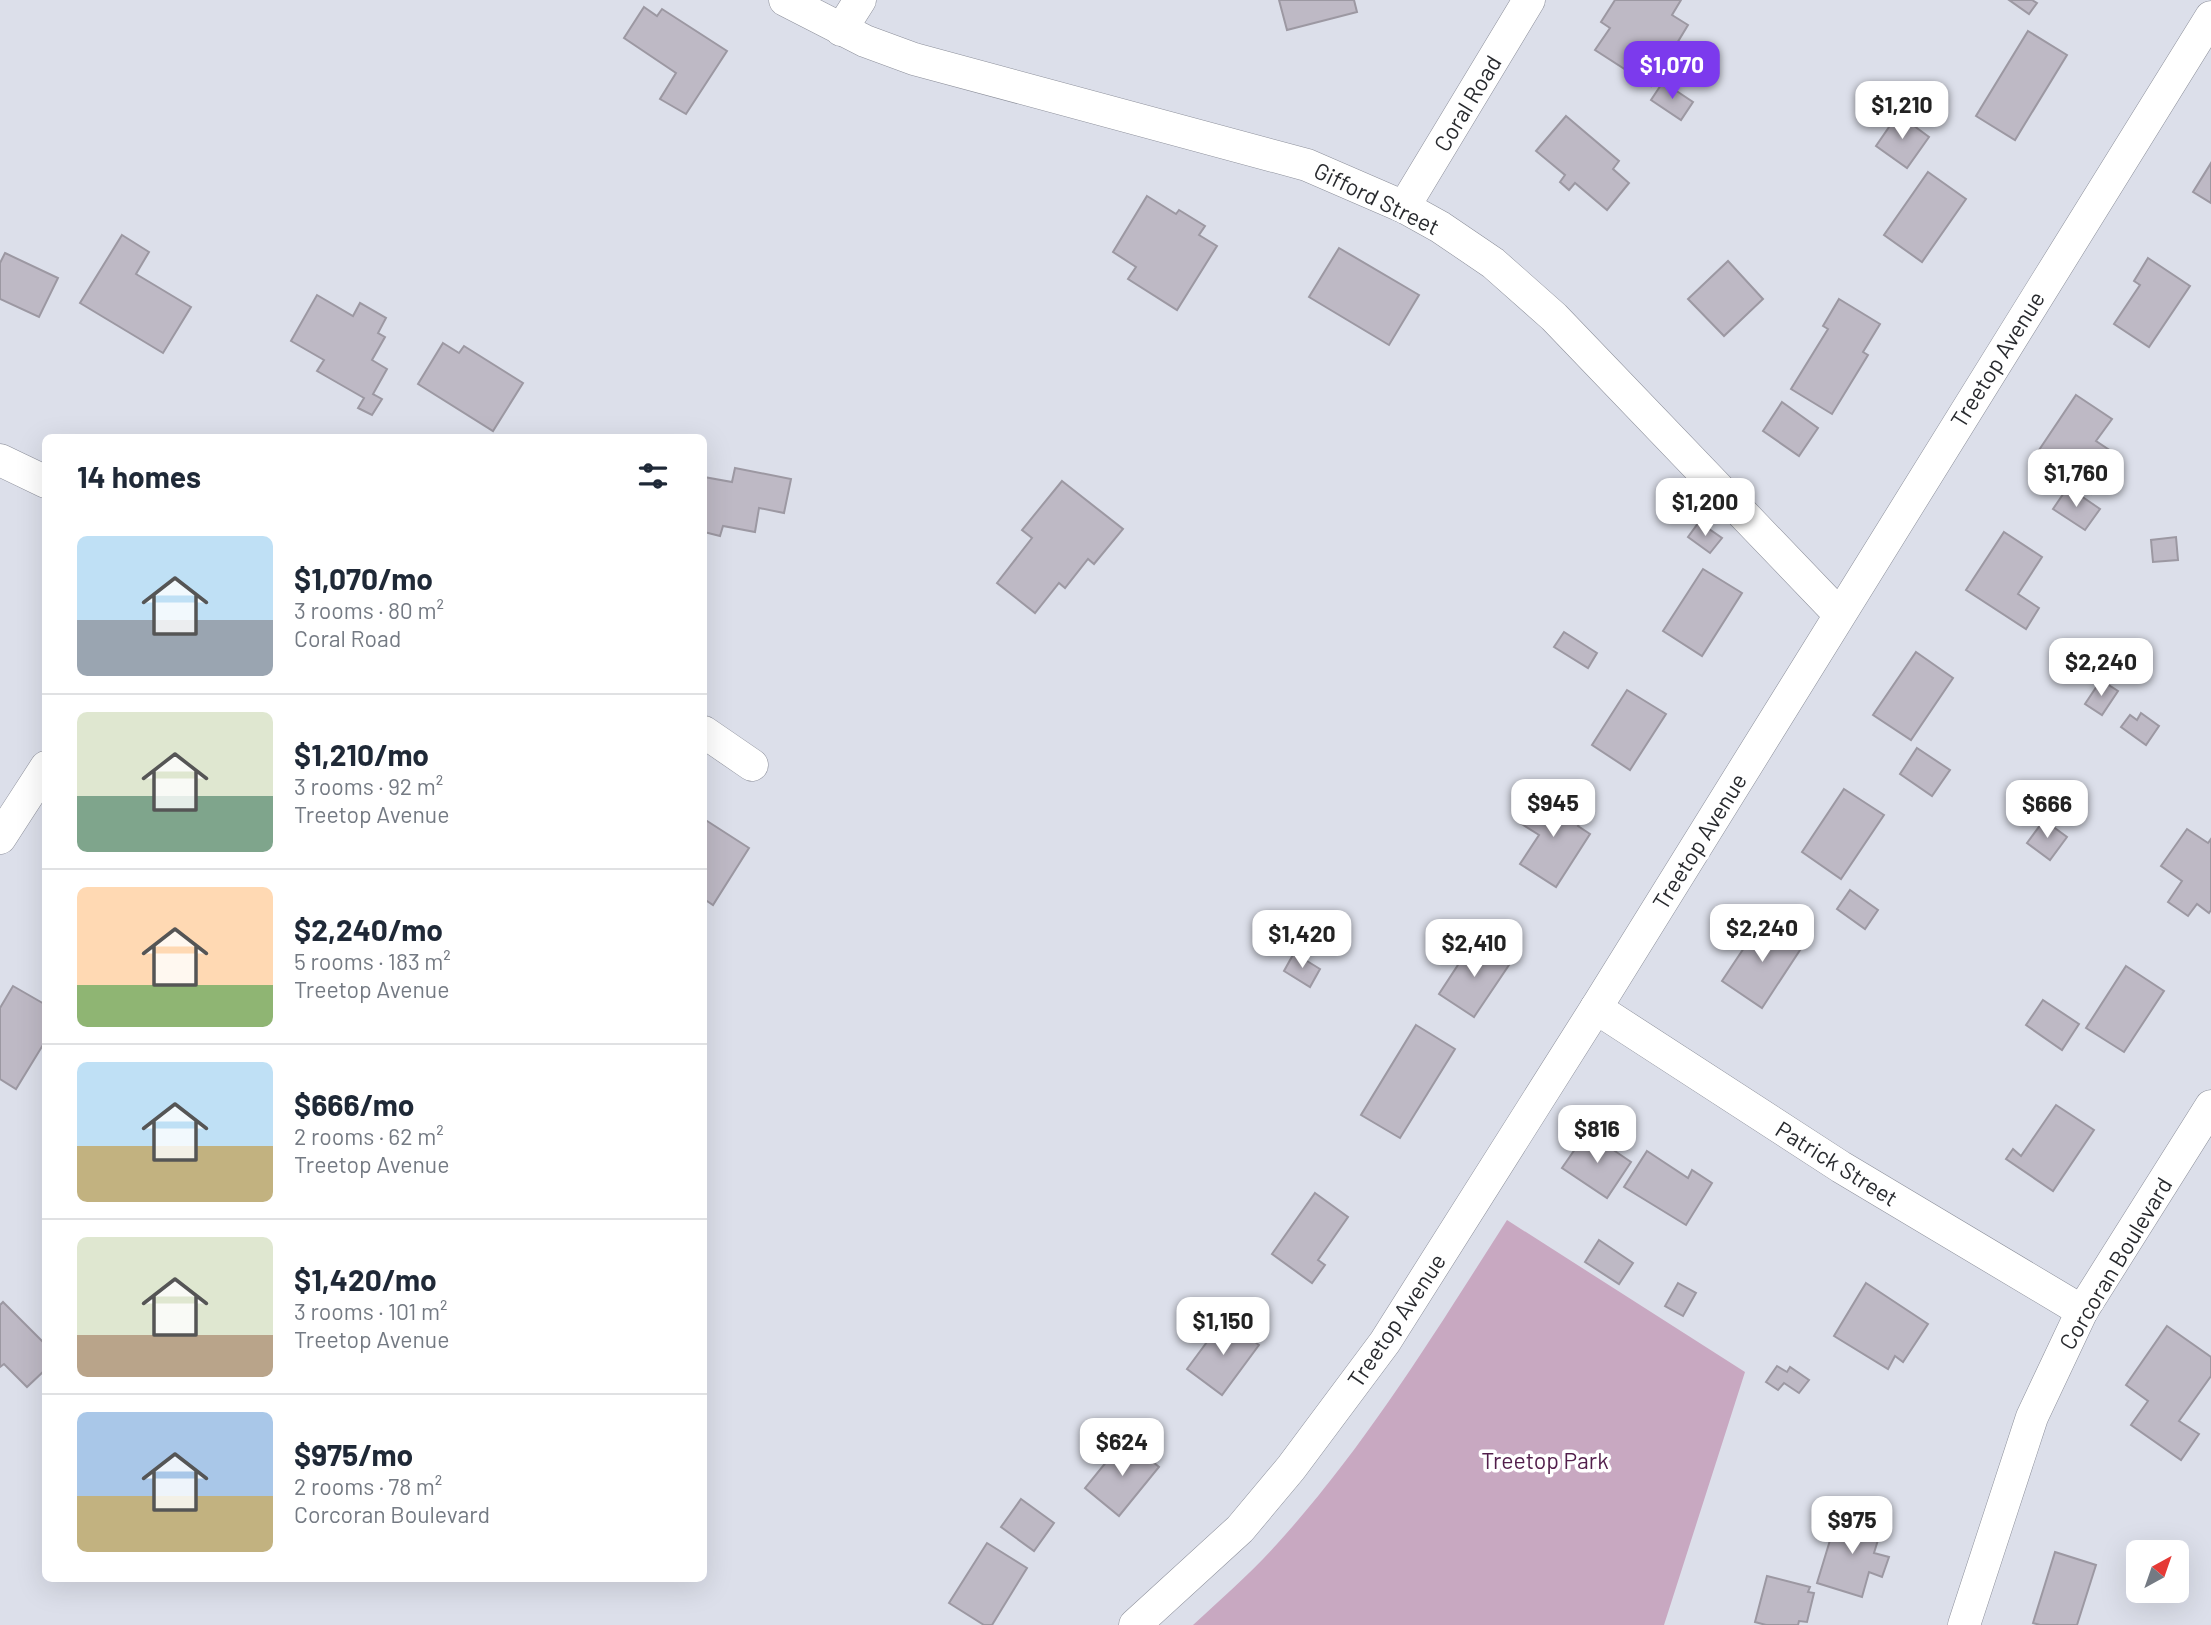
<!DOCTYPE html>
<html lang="en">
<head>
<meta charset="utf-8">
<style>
	body { margin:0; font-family:Barlow,sans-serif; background:#f6f6f7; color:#1f2937; height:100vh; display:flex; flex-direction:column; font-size:26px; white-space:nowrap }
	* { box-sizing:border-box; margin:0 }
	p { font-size:23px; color:#747a83 }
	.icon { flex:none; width:38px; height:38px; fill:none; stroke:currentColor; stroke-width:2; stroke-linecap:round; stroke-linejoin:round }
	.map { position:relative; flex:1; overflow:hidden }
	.details { position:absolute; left:42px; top:434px; width:665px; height:1148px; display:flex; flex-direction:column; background:#fff; border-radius:10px; box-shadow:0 7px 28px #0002 }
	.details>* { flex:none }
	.needle { width:46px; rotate:40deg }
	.fabs { position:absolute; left:2126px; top:1540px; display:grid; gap:14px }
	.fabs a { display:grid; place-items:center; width:63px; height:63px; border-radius:10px; background:#fff; box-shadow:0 7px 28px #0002; font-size:35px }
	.price { position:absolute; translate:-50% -60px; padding:0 16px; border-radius:14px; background:#fff; color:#222; font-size:23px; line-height:46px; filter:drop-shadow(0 2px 4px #0008) }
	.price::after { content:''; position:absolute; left:50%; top:42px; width:21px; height:16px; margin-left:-10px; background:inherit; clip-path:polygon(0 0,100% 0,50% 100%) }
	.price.active { background:#7c3aed; color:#fff }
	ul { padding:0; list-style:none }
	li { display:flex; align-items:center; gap:21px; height:175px; padding:0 35px }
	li+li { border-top:2px solid #e0e1e3 }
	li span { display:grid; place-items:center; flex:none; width:196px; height:140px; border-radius:10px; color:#555 }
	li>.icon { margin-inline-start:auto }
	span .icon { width:84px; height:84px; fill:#fffc; stroke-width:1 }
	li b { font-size:30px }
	h2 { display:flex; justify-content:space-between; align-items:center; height:84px; padding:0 35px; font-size:30px }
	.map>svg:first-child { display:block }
	.green { fill:#c8a8c1 }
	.building { fill:#beb9c5; stroke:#9c98a2; stroke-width:2 }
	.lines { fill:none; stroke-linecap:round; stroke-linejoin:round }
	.street-casing { stroke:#8c8f9a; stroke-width:33 }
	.street { stroke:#fff; stroke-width:32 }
	.labels { text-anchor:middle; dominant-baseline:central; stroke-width:7; stroke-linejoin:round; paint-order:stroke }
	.street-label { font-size:23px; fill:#282a2e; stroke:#fff }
	.park-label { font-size:23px; fill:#521e4b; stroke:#fff }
</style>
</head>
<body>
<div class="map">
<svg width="2211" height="1625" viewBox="0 0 2211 1625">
	<rect width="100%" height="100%" fill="#dcdfea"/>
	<path class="green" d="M1507,1220L1745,1372L1664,1625H1193C1221,1599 1251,1573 1277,1544C1366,1446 1436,1331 1507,1220Z"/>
	<g class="building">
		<path d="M1279,0H1354L1357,12L1287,30Z"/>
		<path d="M1615,0H1681L1672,15L1688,25L1651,86L1595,50L1610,28L1601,22Z"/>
		<path d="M2009,0H2032L2037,3L2029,14Z"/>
		<path d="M644,7L657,16L662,9L727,51L686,114L660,99L676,73L624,38Z"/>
		<path d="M2028,31L2067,55L2015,140L1976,116Z"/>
		<path d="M1663,82L1693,102L1681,120L1651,100Z"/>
		<path d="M1898,114L1929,137L1907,168L1876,146Z"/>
		<path d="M1566,116L1619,161L1613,169L1629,183L1607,210L1575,183L1569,190L1560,182L1565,175L1536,151Z"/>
		<path d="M2211,163V203L2193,192Z"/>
		<path d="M1928,172L1966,199L1922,262L1884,235Z"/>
		<path d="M1147,196L1176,214L1179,210L1205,226L1199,235L1217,246L1177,310L1128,279L1136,267L1113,252Z"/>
		<path d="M122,235L149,252L136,274L191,307L163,353L80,303Z"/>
		<path d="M1339,248L1419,295L1389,345L1309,297Z"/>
		<path d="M5,253L58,278L39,317L0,299V263Z"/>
		<path d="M2148,258L2190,286L2149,347L2114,324L2140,285L2134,281Z"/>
		<path d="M1728,261L1763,299L1724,336L1688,299Z"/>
		<path d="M317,295L353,316L360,303L386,318L378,333L385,337L372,360L387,369L373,394L382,399L372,415L358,408L364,398L317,371L324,360L291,341Z"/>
		<path d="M1839,299L1880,324L1863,352L1868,355L1832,414L1791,389L1828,329L1823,326Z"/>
		<path d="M443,343L459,353L464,346L523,383L493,431L418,384Z"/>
		<path d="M2076,395L2112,419L2096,441L2111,451L2099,468L2107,472L2091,494L2035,456Z"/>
		<path d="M1782,402L1818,428L1799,456L1763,431Z"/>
		<path d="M735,468L791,479L784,513L759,508L755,532L723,526L720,536L704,532V477L732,482Z"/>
		<path d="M1062,481L1123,529L1094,564L1088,559L1065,588L1059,583L1035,613L997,583L1032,538L1022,530Z"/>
		<path d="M2068,487L2100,509L2085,530L2053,509Z"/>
		<path d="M1699,522L1722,538L1710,553L1688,537Z"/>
		<path d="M2004,532L2042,557L2018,594L2039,608L2026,629L1966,590Z"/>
		<path d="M2176,537L2178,560L2153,562L2151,540Z"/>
		<path d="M1703,569L1742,593L1702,656L1663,631Z"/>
		<path d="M1564,632L1597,653L1588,668L1554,647Z"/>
		<path d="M1916,652L1953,678L1911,740L1873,715Z"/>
		<path d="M2101,680L2118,691L2102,715L2085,704Z"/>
		<path d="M1627,690L1666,714L1630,770L1592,745Z"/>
		<path d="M2141,713L2159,726L2146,745L2121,727L2130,715L2137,720Z"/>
		<path d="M1917,748L1950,770L1932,796L1900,774Z"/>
		<path d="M1844,789L1884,815L1841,879L1802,852Z"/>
		<path d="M1532,797L1553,809L1560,798L1585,815L1578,826L1590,834L1556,887L1520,864L1539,835L1517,821Z"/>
		<path d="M704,819L749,848L713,905L704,899Z"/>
		<path d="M2044,820L2067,837L2050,860L2027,843Z"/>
		<path d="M2187,829L2208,843L2211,839V910L2209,913L2197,904L2188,916L2168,902L2182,881L2161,866Z"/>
		<path d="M1850,890L1878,910L1865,929L1837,909Z"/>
		<path d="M1762,921L1802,947L1762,1008L1722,981Z"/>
		<path d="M1473,942L1509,965L1474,1017L1439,994Z"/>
		<path d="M1294,953L1320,969L1310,987L1284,971Z"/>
		<path d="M2126,966L2164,991L2124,1052L2086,1028Z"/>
		<path d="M13,986L46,1005V1040L16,1089L0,1079V1008Z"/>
		<path d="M2043,1000L2079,1024L2062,1050L2026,1025Z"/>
		<path d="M1416,1025L1455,1049L1400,1138L1361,1115Z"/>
		<path d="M2056,1105L2094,1130L2053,1191L2006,1159L2013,1149L2021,1156Z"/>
		<path d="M1587,1132L1631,1162L1607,1198L1562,1168Z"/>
		<path d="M1647,1151L1688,1178L1692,1170L1712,1183L1686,1225L1624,1187Z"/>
		<path d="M1315,1193L1348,1217L1318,1260L1325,1265L1312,1283L1272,1254Z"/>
		<path d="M1599,1240L1633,1263L1619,1284L1585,1262Z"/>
		<path d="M1678,1283L1696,1293L1683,1316L1665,1306Z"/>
		<path d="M1866,1283L1928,1324L1903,1362L1895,1356L1888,1369L1834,1336Z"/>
		<path d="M3,1302L46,1345V1369L27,1387L4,1364L0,1367V1305Z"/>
		<path d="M1224,1319L1259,1345L1222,1395L1187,1369Z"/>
		<path d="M2167,1326L2211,1357V1376L2179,1421L2199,1434L2181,1460L2131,1425L2148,1401L2126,1385Z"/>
		<path d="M1777,1366L1787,1372L1790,1367L1809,1380L1799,1393L1784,1383L1778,1390L1766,1382Z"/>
		<path d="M1125,1439L1159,1467L1119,1516L1085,1488Z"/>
		<path d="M1021,1499L1054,1523L1034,1551L1001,1527Z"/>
		<path d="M1838,1514L1882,1527L1874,1553L1889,1557L1882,1577L1869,1572L1862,1597L1817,1583Z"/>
		<path d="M987,1543L1027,1568L992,1625H984L949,1603Z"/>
		<path d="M2055,1552L2096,1565L2077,1625H2040L2033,1623Z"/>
		<path d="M1767,1576L1810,1587L1808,1592L1814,1593L1807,1622L1799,1621L1798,1625H1766L1755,1622Z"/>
	</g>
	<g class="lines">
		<defs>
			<g id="street">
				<path d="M785,0L865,41L914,59L1307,165L1404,207L1440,227L1493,263L1554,317L1839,614"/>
				<path d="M841,30L860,0"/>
				<path d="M1404,207L1529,0"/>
				<path d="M0,460L46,482"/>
				<path d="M704,732L752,765"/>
				<path d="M0,838L46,767"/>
				<path d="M1596,1008L1841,1167L2082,1311"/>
				<path d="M1135,1625L1240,1529L1291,1468L1385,1342L1596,1008L2211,17"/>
				<path d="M1964,1625L2032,1417L2082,1311L2211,1106"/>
			</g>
		</defs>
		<use href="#street" class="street-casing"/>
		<use href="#street" class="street"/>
	</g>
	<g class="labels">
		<g class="street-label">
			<text transform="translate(1467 103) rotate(-59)">Coral Road</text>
			<text transform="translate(1377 198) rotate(26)">Gifford Street</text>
			<text transform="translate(1997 359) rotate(-58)">Treetop Avenue</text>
			<text transform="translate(1699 841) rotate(-58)">Treetop Avenue</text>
			<text transform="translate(1837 1163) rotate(32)">Patrick Street</text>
			<text transform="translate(2115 1263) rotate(-59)">Corcoran Boulevard</text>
			<text transform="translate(1396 1320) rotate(-56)">Treetop Avenue</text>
		</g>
		<g class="park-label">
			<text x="1545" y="1460">Treetop Park</text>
		</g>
	</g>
</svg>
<div class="fabs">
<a><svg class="needle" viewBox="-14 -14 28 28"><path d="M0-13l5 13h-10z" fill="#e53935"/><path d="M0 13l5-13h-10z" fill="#747a83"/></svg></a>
</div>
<b class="price active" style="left:1672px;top:101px">$1,070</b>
<b class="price" style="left:1902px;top:141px">$1,210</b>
<b class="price" style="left:2076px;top:509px">$1,760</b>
<b class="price" style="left:1705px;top:538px">$1,200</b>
<b class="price" style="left:2101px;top:698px">$2,240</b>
<b class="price" style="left:1553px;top:839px">$945</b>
<b class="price" style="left:2047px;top:840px">$666</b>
<b class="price" style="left:1762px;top:964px">$2,240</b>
<b class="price" style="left:1302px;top:970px">$1,420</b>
<b class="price" style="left:1474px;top:979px">$2,410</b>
<b class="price" style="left:1597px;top:1165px">$816</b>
<b class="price" style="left:1223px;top:1357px">$1,150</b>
<b class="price" style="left:1122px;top:1478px">$624</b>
<b class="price" style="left:1852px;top:1556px">$975</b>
<section class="details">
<h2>14 homes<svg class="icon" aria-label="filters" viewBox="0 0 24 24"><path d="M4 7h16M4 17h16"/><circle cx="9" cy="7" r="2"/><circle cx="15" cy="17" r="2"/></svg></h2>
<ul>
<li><span style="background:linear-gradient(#bfe0f5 60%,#9aa5b1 0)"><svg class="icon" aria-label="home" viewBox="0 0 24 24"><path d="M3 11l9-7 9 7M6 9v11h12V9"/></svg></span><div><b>$1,070/mo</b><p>3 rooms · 80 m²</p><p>Coral Road</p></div></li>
<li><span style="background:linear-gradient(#dfe7d0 60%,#7fa58c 0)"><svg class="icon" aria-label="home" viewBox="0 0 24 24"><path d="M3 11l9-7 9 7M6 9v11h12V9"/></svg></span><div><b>$1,210/mo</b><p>3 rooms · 92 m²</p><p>Treetop Avenue</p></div></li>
<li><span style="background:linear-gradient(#ffd9b3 70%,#8fb573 0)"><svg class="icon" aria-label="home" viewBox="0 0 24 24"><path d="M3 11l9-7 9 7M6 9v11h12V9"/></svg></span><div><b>$2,240/mo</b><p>5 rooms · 183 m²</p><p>Treetop Avenue</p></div></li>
<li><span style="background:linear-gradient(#bfe0f5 60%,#c2b280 0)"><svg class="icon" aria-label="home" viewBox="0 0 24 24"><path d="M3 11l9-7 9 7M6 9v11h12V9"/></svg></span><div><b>$666/mo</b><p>2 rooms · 62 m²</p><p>Treetop Avenue</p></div></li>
<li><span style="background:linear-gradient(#dfe7d0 70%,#b9a48a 0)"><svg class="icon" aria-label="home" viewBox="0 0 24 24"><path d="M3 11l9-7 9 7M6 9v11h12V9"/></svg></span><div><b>$1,420/mo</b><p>3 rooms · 101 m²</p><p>Treetop Avenue</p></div></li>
<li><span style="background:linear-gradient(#a9c7e8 60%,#c2b280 0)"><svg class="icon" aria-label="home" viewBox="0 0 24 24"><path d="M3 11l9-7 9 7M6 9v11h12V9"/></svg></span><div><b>$975/mo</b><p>2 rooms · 78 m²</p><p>Corcoran Boulevard</p></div></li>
</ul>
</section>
</div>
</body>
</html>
